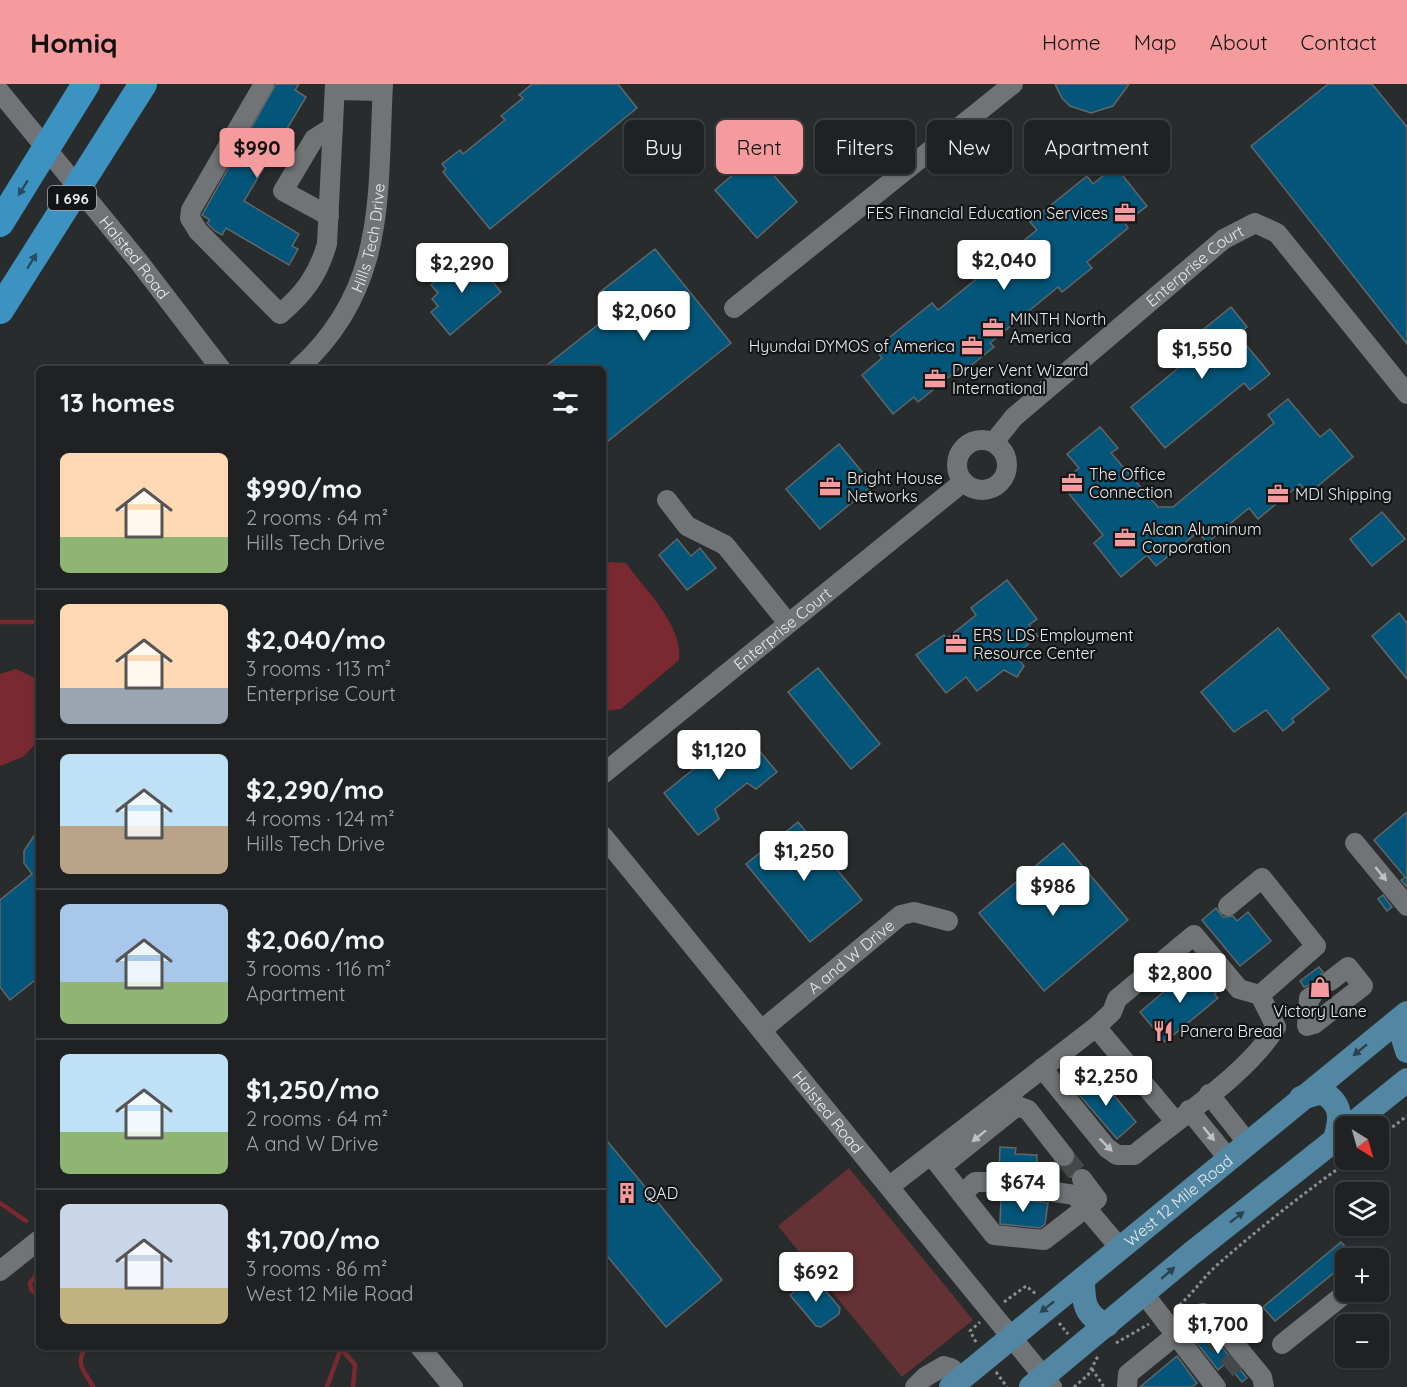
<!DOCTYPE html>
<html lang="en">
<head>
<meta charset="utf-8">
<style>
	body { margin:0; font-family:Quicksand,sans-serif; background:#27292a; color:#f1f3f6; height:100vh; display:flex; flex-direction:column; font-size:22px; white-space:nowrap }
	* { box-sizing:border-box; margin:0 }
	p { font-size:20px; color:#a1a3a5 }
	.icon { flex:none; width:33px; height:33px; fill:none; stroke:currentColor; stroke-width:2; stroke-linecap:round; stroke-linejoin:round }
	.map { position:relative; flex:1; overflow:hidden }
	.details { position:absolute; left:36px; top:282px; width:570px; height:984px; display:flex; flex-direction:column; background:#1f2122; border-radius:9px; box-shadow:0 2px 4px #0004,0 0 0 2px #3c3e40 }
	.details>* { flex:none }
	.guide { position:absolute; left:624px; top:36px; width:570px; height:54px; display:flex; gap:12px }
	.needle { width:39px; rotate:143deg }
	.controls { position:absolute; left:1335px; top:1032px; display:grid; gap:12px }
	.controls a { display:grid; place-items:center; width:54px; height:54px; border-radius:9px; background:#1f2122; box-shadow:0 2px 4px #0004,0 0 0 2px #3c3e40; font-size:30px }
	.price { position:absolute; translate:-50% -51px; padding:0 14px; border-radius:6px; background:#fff; color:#222; font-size:20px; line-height:39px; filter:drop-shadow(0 2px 3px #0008) }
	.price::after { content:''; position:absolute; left:50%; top:36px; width:18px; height:14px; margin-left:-9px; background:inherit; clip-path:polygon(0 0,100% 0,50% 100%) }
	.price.active { background:#f59b9d; color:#111 }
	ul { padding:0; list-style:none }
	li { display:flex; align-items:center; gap:18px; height:150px; padding:0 24px }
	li+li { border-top:2px solid #3c3e40 }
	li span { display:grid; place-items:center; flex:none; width:168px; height:120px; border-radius:9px; color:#555 }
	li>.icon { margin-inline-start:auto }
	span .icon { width:72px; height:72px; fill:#fffc; stroke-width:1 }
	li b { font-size:26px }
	h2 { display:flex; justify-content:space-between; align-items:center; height:72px; padding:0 24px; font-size:26px }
	.pill { padding:0 21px; border-radius:9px; background:#1f2122; box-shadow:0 2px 4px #0004,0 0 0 2px #3c3e40; font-size:21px; line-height:54px }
	.pill.active { background:#f59b9d; color:#111 }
	header { display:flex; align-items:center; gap:36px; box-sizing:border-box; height:84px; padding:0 30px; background:#f59b9d; color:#111 }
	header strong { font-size:28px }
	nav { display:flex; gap:33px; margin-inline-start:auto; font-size:21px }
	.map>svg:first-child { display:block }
	.green { fill:#643234 }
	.water { fill:#7a2930 }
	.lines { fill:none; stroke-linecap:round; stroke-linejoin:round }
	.stream { stroke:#7a2930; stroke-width:4.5 }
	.building { fill:#035679; stroke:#636668; stroke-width:1.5 }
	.minor-tunnel { stroke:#46494a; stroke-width:20; stroke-dasharray:20 10; stroke-linecap:butt }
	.path { stroke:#8c8f90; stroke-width:3; stroke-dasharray:3 3; stroke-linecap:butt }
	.minor { stroke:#717476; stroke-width:20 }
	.major { stroke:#5187a3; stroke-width:24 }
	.highway { stroke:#3c93c1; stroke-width:28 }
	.oneway { fill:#254d62 }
	.oneway2 { fill:#bfc1c3 }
	.oneway3 { fill:#2c424e }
	.labels { text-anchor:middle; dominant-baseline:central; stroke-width:4.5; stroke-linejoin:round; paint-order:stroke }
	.shield { fill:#131415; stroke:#a9aaac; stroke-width:1.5 }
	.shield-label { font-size:15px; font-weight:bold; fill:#e9ebec }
	.poi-label { font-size:16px; fill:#e9ebec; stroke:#131415; text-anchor:start }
	.street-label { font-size:16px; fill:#e9ebec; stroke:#131415 }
</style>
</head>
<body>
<header>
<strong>Homiq</strong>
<nav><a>Home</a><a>Map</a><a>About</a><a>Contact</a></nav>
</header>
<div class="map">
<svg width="1407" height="1303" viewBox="0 0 1407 1303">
	<rect width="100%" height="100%" fill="#292c2d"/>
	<path class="green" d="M849,1084L973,1236L902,1293L778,1142Z"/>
	<g class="water">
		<path d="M609,478L626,479C645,506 683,541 679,576L621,625L603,627V482Z"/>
		<path d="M16,585L35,594L39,607V656L23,673L0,682V590Z"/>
	</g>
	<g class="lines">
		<g class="stream">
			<path d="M0,538H39"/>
			<path d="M0,1119L26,1137"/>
			<path d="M39,1187L30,1199L31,1205L39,1213"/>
			<path d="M86,1263C74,1280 85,1287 93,1303"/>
			<path d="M340,1263L355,1281L353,1303"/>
			<path d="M327,1303L341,1264"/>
		</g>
	</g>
	<g class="building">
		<path d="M276,0H299L295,6L306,13L244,117L299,150L292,162L298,165L289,181L226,144L222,151L215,147L207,139L210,136L202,131Z"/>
		<path d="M532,0H618L637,24L490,145L443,88L446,85L442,80L460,66L463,70L505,36L501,32L523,14L519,11Z"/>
		<path d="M1055,0H1129L1113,22L1091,29L1070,22L1062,14Z"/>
		<path d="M1328,0H1372L1407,43V260L1251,62Z"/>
		<path d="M756,71L797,118L757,154L715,106Z"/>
		<path d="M1115,82L1147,122L1125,139L1128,144L1087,178L1092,184L1062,208L1058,203L990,259L994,263L964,287L961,283L918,318L914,313L893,330L862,291L882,274L875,265L932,219L938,226L1037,146L1030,138L1087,92L1093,100Z"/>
		<path d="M655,165L731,259L603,361V285H542L614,228L599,209Z"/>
		<path d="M469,169L501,208L450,251L431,228L438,222L432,215L438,209L431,201Z"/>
		<path d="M1231,223L1247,243L1238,251L1270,290L1250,306L1244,299L1165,364L1131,323L1193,272L1184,261Z"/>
		<path d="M1288,315L1320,353L1330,345L1353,373L1308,410L1300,400L1258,435L1249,424L1207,459L1198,448L1156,482L1147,471L1121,493L1094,459L1103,451L1061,400L1079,384L1067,370L1100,343L1118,364L1111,369L1158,423H1173L1274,339L1268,331Z"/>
		<path d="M839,360L873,401L820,445L786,405Z"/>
		<path d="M1382,428L1405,455L1372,482L1350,455Z"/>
		<path d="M677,455L691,472L700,464L716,484L687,506L659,471Z"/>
		<path d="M1007,496L1037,535L1029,541L1038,552L1015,571L1024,582L1017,593L1004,586L977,607L966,593L946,609L916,571L944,551L946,555L976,531L971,524Z"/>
		<path d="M1399,529L1407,539V595L1372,552Z"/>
		<path d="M1278,544L1329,605L1292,635L1294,638L1283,647L1266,626L1234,648L1201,608Z"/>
		<path d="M818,584L880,660L851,685L788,608Z"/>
		<path d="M742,646L777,688L756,705L747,699L715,725L719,735L698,751L664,709Z"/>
		<path d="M1407,728V803L1401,796L1405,793L1374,756Z"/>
		<path d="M798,738L862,816L810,858L746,780Z"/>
		<path d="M39,744V893L10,916L0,903V816L32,790L24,779V767Z"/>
		<path d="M1063,759L1128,836L1044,907L979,829Z"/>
		<path d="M1383,811L1392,823L1387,827L1378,815Z"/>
		<path d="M1216,824L1223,833L1233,832L1237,837L1248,828L1271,857L1240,882L1202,836Z"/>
		<path d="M1194,882L1216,909L1214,910L1218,914L1165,958L1140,928Z"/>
		<path d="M1319,883L1323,888L1319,893L1320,904L1312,900L1304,903L1300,897Z"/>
		<path d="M1097,991L1136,1038L1117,1055L1076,1007Z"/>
		<path d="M603,1052L722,1196L666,1243L603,1167Z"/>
		<path d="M1000,1063L1016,1064L1015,1070L1037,1071L1036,1093L999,1088Z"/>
		<path d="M1075,1077L1080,1083L1074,1086L1071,1093L1064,1084Z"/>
		<path d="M1001,1112L1048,1119L1045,1140L1040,1144L1000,1140Z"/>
		<path d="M1341,1158L1354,1172L1346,1174V1179L1275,1237L1263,1223Z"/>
		<path d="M813,1192L840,1224L839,1230L821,1243L816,1242L790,1211Z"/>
		<path d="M1209,1247L1247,1294L1242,1298L1226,1279L1218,1286L1196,1258Z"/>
		<path d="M1177,1272L1197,1299L1192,1303H1140Z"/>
	</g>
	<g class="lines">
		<g class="minor-tunnel">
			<path d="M1064,1072L1082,1095"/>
			<path d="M1209,1247L1242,1288"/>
		</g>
		<g class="path">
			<path d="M1378,1054L1407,1032"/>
			<path d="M1004,1218L1026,1202L1036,1210"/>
			<path d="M1175,1225C1191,1212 1201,1196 1216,1182C1259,1144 1304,1109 1350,1076"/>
			<path d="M1059,1239L1068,1250"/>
			<path d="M976,1258L970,1247L980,1238"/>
			<path d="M1116,1259L1149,1240"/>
			<path d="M1092,1285L1104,1303"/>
			<path d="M996,1288L1007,1303"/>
			<path d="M1074,1303L1088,1291L1098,1272"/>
		</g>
		<g class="minor">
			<path d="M264,0L191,126L190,134L198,147L280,230C304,210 318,191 327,160L335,0"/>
			<path d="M335,6L382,7"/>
			<path id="s1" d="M0,8L139,178L221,285"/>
			<path d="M329,132L283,107L314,55L333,43"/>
			<path d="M734,224L1013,0"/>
			<path id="s2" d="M298,285C388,204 377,111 383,0"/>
			<circle cx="982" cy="381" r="25"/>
			<path id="s3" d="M994,358L1014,333L1224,155L1255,139L1277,149L1407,310"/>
			<path d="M667,416L687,442L725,461L788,539"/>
			<path id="s4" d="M603,690L963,398"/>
			<path id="s5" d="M603,752L1052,1303"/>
			<path d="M1355,759L1407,822"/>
			<path d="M1228,822L1262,794L1316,862L1260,911"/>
			<path d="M1312,912L1309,914L1307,942L1314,940L1363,902L1348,883L1330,897"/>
			<path d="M1096,943L1175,1037"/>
			<path id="s6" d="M763,945L901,831L914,828L948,837"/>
			<path d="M1209,1010L1247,1058"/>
			<path d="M1010,1013L1017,1022L1028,1026L1064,1072"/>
			<path d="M1189,1026L1228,1074"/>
			<path d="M931,1071L994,1151L1044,1156L1097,1115L1082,1095"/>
			<path d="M941,1083L1017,1022"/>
			<path d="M890,1102L1096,943L1112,928L1117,915L1194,851L1239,905L1260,911L1276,943C1249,989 1177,1035 1134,1071H1117L1107,1064L1042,984"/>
			<path d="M962,1110L975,1098H987L1075,1111L1120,1164"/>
			<path d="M1378,1181L1381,1179"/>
			<path d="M0,1187L39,1156"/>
			<path d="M1144,1210L1216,1303"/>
			<path d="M1282,1260L1347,1208"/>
			<path d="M420,1263L453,1303"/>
			<path d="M915,1303L925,1293L944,1282L951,1284L962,1294"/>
			<path d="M1127,1303L1128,1290L1203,1229L1215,1236L1262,1293L1264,1303"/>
		</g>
		<g class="major">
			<path d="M1406,930L1403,954L1407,967"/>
			<path d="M1301,1014L1322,1008C1343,1020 1341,1035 1335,1055"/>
			<path d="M1350,1042L1407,996"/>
			<path d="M1083,1195C1083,1217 1084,1232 1107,1241"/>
			<path id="s7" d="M951,1303L1407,929"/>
			<path d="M1031,1303L1192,1169L1346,1047"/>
		</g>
		<g class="highway">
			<path d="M0,139L86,0"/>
			<path d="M0,226L143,0"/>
		</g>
	</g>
	<defs><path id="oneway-solid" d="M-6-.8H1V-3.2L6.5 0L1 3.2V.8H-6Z" transform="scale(1.5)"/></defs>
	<g class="oneway">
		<use href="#oneway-solid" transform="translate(23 104) rotate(122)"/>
		<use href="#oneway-solid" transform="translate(32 177) rotate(-58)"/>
	</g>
	<g class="oneway2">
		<use href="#oneway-solid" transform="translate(1381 790) rotate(51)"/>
		<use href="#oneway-solid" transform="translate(1209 1050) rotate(51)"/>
		<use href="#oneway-solid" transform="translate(979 1052) rotate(141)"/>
		<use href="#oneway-solid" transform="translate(1106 1061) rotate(45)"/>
	</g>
	<g class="oneway3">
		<use href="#oneway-solid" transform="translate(1360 966) rotate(141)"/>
		<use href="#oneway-solid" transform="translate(1237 1133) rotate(-38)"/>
		<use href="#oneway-solid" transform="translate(1168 1189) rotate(-41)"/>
		<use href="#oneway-solid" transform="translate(1047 1223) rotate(142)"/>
	</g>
	<defs>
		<symbol id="office-bare" viewBox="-9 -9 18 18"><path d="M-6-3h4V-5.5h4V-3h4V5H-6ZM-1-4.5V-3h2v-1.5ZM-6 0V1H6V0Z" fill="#f59b9d" stroke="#131415" stroke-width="2.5" paint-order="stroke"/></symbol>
		<symbol id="shop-bare" viewBox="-9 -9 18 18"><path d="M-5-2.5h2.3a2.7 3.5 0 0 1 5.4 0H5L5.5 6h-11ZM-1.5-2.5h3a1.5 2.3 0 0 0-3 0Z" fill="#f59b9d" stroke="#131415" stroke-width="2.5" paint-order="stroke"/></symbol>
		<symbol id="restaurant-bare" viewBox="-9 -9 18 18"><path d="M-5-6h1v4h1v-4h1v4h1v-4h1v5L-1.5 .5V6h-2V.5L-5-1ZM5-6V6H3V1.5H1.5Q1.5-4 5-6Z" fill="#f59b9d" stroke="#131415" stroke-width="2.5" paint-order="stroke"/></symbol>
		<symbol id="building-bare" viewBox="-9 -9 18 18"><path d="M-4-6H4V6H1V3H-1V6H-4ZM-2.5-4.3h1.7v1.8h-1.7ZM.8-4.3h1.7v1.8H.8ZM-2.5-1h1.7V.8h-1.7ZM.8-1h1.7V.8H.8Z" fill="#f59b9d" stroke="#131415" stroke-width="2.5" paint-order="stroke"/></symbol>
	</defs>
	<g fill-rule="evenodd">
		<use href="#office-bare" x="1110" y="114" width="30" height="30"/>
		<use href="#office-bare" x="978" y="229" width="30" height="30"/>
		<use href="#office-bare" x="957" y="247" width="30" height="30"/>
		<use href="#office-bare" x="920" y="280" width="30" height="30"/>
		<use href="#office-bare" x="1057" y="384" width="30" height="30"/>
		<use href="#office-bare" x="815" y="388" width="30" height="30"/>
		<use href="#office-bare" x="1263" y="395" width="30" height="30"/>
		<use href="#office-bare" x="1110" y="439" width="30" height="30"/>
		<use href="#office-bare" x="941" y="545" width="30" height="30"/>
		<use href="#shop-bare" x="1305" y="888" width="30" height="30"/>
		<use href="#restaurant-bare" x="1148" y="932" width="30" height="30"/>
		<use href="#building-bare" x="612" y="1094" width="30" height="30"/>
	</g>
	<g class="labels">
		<rect class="shield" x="48" y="102" width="48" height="24" rx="4.5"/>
		<g class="shield-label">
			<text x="72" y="114">I 696</text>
		</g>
		<g class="poi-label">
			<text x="1108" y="129" text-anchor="end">FES Financial Education Services</text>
			<text x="1010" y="235">MINTH North<tspan x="1010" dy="18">America</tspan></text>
			<text x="955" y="262" text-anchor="end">Hyundai DYMOS of America</text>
			<text x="952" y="286">Dryer Vent Wizard<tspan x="952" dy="18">International</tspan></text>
			<text x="1089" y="390">The Office<tspan x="1089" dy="18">Connection</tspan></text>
			<text x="847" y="394">Bright House<tspan x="847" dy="18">Networks</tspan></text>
			<text x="1295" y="410">MDI Shipping</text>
			<text x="1142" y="445">Alcan Aluminum<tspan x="1142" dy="18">Corporation</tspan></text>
			<text x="973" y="551">ERS LDS Employment<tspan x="973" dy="18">Resource Center</tspan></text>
			<text x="1320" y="927" text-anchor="middle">Victory Lane</text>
			<text x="1180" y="947">Panera Bread</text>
			<text x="644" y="1109">QAD</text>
		</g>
		<g class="street-label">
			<text stroke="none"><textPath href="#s2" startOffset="153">Hills Tech Drive</textPath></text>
			<text stroke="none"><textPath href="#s1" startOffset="213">Halsted Road</textPath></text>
			<text stroke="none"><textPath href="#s3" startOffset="268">Enterprise Court</textPath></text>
			<text stroke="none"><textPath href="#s4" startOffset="231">Enterprise Court</textPath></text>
			<text stroke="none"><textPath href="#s6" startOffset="114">A and W Drive</textPath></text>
			<text stroke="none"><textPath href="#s5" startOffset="356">Halsted Road</textPath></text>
			<text stroke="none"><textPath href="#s7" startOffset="294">West 12 Mile Road</textPath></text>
		</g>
	</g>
</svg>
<div class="controls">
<a><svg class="needle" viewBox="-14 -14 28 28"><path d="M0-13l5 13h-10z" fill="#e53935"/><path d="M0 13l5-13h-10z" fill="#a1a3a5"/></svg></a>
<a><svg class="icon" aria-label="layers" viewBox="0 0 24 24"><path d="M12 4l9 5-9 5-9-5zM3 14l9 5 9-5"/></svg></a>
<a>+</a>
<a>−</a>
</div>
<b class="price active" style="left:257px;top:95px">$990</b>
<b class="price" style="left:1004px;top:207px">$2,040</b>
<b class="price" style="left:462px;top:210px">$2,290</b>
<b class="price" style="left:644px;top:258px">$2,060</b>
<b class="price" style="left:1202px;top:296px">$1,550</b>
<b class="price" style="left:719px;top:697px">$1,120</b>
<b class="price" style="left:804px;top:798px">$1,250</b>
<b class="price" style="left:1053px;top:833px">$986</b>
<b class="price" style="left:1180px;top:920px">$2,800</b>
<b class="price" style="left:1106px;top:1023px">$2,250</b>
<b class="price" style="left:1023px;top:1129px">$674</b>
<b class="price" style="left:816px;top:1219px">$692</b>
<b class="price" style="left:1218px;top:1271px">$1,700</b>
<div class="guide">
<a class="pill">Buy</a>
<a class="pill active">Rent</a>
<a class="pill">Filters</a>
<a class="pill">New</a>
<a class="pill">Apartment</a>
</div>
<section class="details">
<h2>13 homes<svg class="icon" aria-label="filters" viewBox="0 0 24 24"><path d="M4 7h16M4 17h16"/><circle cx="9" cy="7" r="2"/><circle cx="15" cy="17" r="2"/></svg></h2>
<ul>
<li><span style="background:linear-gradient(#ffd9b3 70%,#8fb573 0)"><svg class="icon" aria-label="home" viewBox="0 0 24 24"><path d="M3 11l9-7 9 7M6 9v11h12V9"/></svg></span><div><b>$990/mo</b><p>2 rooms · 64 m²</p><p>Hills Tech Drive</p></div></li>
<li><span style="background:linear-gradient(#ffd9b3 70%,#9aa5b1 0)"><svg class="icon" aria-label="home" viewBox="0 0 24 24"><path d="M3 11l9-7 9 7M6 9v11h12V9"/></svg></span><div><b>$2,040/mo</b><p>3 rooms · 113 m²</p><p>Enterprise Court</p></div></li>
<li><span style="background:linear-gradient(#bfe0f5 60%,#b9a48a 0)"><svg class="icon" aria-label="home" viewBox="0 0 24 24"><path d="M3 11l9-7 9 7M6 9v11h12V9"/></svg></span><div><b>$2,290/mo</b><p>4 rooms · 124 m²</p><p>Hills Tech Drive</p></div></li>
<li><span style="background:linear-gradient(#a9c7e8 65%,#8fb573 0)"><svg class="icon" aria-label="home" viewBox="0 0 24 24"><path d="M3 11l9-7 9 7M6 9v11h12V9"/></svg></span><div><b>$2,060/mo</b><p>3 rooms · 116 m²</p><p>Apartment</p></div></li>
<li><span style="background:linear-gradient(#bfe0f5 65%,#8fb573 0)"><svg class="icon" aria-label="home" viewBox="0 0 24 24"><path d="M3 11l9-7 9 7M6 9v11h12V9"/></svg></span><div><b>$1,250/mo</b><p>2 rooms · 64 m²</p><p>A and W Drive</p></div></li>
<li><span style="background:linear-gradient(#c9d6e8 70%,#c2b280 0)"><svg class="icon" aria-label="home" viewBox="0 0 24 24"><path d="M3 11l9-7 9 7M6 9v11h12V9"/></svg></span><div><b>$1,700/mo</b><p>3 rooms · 86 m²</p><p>West 12 Mile Road</p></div></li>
</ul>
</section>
</div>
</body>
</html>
